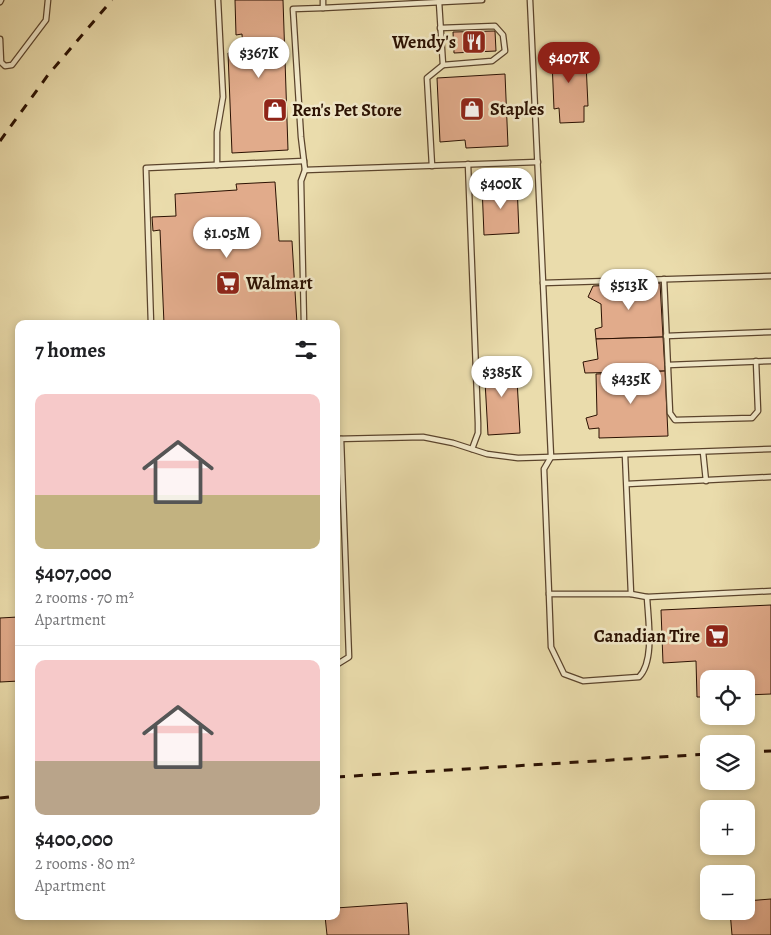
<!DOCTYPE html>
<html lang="en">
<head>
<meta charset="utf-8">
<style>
	body { margin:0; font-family:Alegreya,serif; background:#f6f6f6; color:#202124; height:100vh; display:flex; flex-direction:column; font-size:19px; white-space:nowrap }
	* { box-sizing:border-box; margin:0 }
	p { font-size:16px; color:#757577 }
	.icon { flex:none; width:28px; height:28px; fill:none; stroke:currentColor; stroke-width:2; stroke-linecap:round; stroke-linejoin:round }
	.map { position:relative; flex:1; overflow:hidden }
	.side { position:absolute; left:15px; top:320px; width:325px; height:600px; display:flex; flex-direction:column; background:#fff; border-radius:10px; box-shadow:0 2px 8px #0003 }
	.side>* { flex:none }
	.buttons { position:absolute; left:700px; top:670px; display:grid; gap:10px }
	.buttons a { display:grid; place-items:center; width:55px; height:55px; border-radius:10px; background:#fff; box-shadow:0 2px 8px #0003; font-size:25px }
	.price { position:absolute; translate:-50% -42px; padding:0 11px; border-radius:18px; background:#fff; color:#222; font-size:16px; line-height:32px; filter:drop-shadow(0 1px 2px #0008) }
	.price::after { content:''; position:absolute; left:50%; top:30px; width:15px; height:11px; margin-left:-8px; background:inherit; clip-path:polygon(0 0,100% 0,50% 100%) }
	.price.current { background:#8f2418; color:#fff }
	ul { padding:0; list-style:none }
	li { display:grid; align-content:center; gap:10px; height:265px; padding:0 20px }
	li+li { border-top:1px solid #e0e0e0 }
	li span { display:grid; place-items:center; height:155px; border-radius:10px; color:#555 }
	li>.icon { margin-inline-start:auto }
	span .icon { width:90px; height:90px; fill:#fffc; stroke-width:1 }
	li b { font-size:21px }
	h2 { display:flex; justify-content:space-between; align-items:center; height:60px; padding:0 20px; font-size:21px }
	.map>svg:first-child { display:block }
	.building { fill:#e1ab8b; stroke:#2b1102 }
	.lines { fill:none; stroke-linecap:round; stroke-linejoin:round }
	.service-casing { stroke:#5b442c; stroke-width:7 }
	.service { stroke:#f1e8c9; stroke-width:4.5 }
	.rail { stroke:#2b1102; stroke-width:3; stroke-dasharray:9 9; stroke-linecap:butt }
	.labels { text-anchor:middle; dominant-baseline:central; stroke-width:5; stroke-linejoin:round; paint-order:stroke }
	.poi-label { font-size:18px; font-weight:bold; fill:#2b1102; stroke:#f1e8c9; text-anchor:start }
</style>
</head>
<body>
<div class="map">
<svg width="771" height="935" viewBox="0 0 771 935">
	<rect width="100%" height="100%" fill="#eadcac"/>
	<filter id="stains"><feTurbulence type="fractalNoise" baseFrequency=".004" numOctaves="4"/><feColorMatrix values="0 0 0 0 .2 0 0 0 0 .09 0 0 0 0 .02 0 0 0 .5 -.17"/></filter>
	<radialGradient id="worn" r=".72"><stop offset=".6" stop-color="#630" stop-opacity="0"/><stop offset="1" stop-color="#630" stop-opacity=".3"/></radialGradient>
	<g class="building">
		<path d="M235,0H283L288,150L232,153L228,53L243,52L242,34L236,35Z"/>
		<path d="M495,31L496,51L454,53L453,32Z"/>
		<path d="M578,44L579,58H581L582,63H586L588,106H584V122L560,123L559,108L554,109L552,61H554L553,45Z"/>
		<path d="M505,74L508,146L466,148L465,140L440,142L437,78Z"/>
		<path d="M275,182L279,241H292L297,324H164L160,230L153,231L152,217L176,216L175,194L237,190L236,184Z"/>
		<path d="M517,184L519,233L484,235L482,186Z"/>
		<path d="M660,283L663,337L596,339L595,329L602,327L601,304L588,297L593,286Z"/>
		<path d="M663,337L665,371L585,373L583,362L598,359L596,339Z"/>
		<path d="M516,362L520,433L488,435L484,363Z"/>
		<path d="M665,371L668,436L599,438V428L589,429L586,418L597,415L596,374Z"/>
		<path d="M771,605V694L746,695V679H709V697H697L696,661L663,663L661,610Z"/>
		<path d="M18,617L19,681L0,682V618Z"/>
		<path d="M771,899V935H732L730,911H746V901Z"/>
		<path d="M407,903L409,935H327L325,916H336V908Z"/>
	</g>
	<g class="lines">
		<defs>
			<g id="service">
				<path d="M323,0V8L293,9L301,137L305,170L538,162"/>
				<path d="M530,0L551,457L771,449"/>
				<path d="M0,2L1,0"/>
				<path d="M323,8L482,0"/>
				<path d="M440,28L495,26L503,35L505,51L492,61L443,65"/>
				<path d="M0,39L1,62L5,66L12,65L46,20L48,0"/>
				<path d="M468,164L478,423V433L472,449"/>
				<path d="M217,165V132L223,97L218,0"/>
				<path d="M432,166L427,78L443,65L439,2"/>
				<path d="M664,279L670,413L675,420L752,418L758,411L756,361"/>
				<path d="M543,283L771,276"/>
				<path d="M151,324L146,168L304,161"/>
				<path d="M304,324L301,181L305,170"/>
				<path d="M666,336L771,332"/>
				<path d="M668,365L771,361"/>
				<path d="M336,439L423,437L453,443L487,454L518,458L551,457"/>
				<path d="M703,452L706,481"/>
				<path d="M551,457L544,469L549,594H631L625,455"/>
				<path d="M627,484L771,477"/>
				<path d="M549,594L551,647L564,674L583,681L639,677C655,661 648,619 647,597L631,594"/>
				<path d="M647,597L771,591"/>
				<path d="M336,665L349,657L341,439"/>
			</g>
		</defs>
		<use href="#service" class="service-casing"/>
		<use href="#service" class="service"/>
		<g class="rail">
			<path d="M0,141L48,75L112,0"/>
			<path d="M746,752L771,751"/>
			<path d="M336,777L709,754"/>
			<path d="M0,798L19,796"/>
		</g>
	</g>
	<defs>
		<symbol id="restaurant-square" viewBox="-11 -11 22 22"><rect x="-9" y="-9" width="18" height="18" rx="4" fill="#8f2418" stroke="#f1e8c9"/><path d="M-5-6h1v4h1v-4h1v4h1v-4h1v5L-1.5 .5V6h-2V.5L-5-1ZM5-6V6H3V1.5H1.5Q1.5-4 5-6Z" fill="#fff"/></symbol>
		<symbol id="shop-square" viewBox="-11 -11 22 22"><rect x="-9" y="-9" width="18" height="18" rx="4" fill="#8f2418" stroke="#f1e8c9"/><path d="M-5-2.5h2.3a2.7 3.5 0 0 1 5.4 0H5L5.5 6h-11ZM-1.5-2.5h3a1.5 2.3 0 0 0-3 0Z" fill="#fff"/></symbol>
		<symbol id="supermarket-square" viewBox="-11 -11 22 22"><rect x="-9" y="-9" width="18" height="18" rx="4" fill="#8f2418" stroke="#f1e8c9"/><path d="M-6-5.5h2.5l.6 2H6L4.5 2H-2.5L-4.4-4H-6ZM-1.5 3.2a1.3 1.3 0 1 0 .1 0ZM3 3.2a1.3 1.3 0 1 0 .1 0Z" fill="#fff"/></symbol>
	</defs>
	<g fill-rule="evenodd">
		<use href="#restaurant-square" x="460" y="28" width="28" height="28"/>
		<use href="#shop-square" x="458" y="95" width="28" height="28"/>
		<use href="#shop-square" x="261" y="96" width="28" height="28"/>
		<use href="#supermarket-square" x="214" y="269" width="28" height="28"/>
		<use href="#supermarket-square" x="703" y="622" width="28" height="28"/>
	</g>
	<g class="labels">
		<g class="poi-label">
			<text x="456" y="42" text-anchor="end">Wendy's</text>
			<text x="490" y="109">Staples</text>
			<text x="292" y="110">Ren's Pet Store</text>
			<text x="246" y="283">Walmart</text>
			<text x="700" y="636" text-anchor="end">Canadian Tire</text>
		</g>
	</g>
	<rect width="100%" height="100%" filter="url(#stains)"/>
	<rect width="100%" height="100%" fill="url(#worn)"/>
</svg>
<div class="buttons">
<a><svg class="icon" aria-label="locate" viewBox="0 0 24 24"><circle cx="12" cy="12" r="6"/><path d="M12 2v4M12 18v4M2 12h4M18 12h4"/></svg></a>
<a><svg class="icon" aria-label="layers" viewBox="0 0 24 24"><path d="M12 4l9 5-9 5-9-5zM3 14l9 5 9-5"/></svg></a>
<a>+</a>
<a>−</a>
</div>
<b class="price" style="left:259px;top:79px">$367K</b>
<b class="price current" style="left:569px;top:84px">$407K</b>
<b class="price" style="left:501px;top:210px">$400K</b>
<b class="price" style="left:227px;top:259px">$1.05M</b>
<b class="price" style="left:629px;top:311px">$513K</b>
<b class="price" style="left:502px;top:398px">$385K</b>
<b class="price" style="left:631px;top:405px">$435K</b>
<section class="side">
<h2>7 homes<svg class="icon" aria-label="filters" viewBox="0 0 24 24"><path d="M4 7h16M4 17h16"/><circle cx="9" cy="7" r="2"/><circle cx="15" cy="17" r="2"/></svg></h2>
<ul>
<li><span style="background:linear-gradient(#f6c9c9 65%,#c2b280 0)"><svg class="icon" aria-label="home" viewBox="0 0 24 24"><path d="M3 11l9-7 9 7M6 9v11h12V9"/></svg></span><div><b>$407,000</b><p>2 rooms · 70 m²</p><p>Apartment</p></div></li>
<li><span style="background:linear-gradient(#f6c9c9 65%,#b9a48a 0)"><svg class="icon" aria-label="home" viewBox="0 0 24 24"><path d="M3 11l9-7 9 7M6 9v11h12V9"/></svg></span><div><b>$400,000</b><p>2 rooms · 80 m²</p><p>Apartment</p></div></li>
</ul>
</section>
</div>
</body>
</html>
